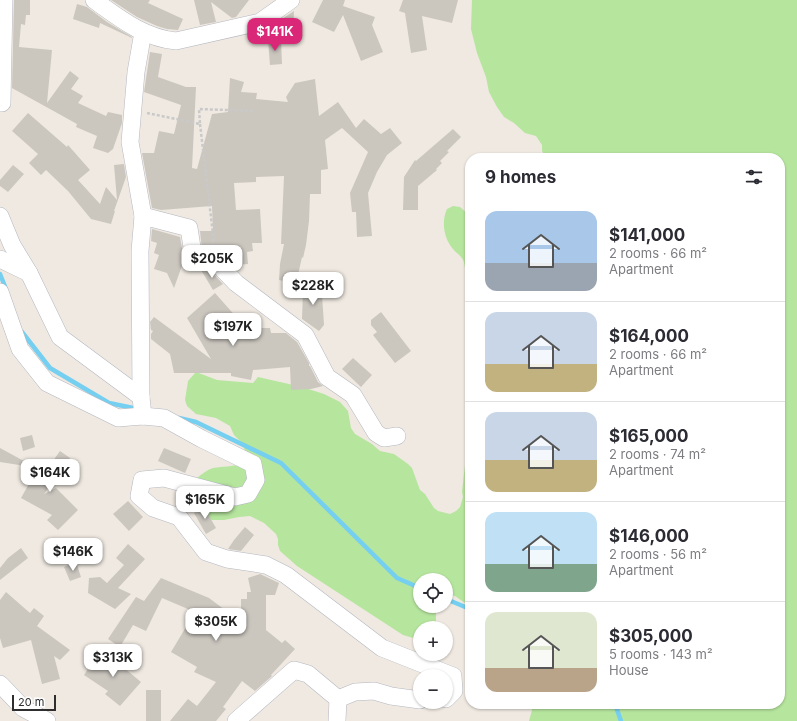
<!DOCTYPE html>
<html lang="en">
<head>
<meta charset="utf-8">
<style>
	body { margin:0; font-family:Inter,sans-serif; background:#f2f2f3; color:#2b2b33; height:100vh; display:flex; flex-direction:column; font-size:15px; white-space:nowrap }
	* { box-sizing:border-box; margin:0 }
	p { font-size:13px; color:#7c7c81 }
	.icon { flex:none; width:22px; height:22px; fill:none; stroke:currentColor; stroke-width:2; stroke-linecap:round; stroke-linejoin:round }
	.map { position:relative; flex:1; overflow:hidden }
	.sheet { position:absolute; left:465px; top:153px; width:320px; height:556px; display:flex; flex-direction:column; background:#fff; border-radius:16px; box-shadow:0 1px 3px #0004 }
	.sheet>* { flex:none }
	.controls { position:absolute; left:413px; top:573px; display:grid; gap:8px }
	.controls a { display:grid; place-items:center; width:40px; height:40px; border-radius:50%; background:#fff; box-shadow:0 1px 3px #0004; font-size:20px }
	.scale { position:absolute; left:12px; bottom:10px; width:44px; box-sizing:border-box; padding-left:4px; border:2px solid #2e2e2e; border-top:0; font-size:11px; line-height:14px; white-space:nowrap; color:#2e2e2e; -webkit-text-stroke:3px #fff; paint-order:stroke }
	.price { position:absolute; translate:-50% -34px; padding:0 9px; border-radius:8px; background:#fff; color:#222; font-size:13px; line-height:26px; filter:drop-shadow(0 1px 2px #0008) }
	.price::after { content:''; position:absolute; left:50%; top:24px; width:12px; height:9px; margin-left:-6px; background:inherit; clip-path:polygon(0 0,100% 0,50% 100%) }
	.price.current { background:#db2777; color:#fff }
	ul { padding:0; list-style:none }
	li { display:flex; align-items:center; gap:12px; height:100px; padding:0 20px }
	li+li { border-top:1px solid #e1e1e2 }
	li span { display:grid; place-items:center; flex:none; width:112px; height:80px; border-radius:12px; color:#555 }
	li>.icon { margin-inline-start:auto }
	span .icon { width:48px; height:48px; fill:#fffc; stroke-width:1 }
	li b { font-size:17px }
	h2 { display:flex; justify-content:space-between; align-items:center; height:48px; padding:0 20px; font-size:17px }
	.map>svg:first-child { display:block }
	.green { fill:#b6e59e }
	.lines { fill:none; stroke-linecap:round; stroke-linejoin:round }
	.stream { stroke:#75cff0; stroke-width:4.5 }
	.building { fill:#cbc7bf }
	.street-casing { stroke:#b4b7c1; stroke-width:18 }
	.path { stroke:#c9c9c9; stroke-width:2.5; stroke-dasharray:3 2; stroke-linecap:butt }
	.street { stroke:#fff; stroke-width:17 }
</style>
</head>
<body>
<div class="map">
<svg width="797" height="721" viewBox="0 0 797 721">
	<rect width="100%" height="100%" fill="#efe9e1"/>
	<g class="green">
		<path d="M472,0H797V721H529L532,710L529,704H780V158H546L542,151V145L536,136L525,133L514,123L504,117L497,107L489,92L486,77L477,53L471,29Z"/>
		<path d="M453,206L460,207L470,216V299L464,262C462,256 457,254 453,249C444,239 441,222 447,209Z"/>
		<path d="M196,372L217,380L253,383L258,377L302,387L324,394L340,402L348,411L351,428L355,434L372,444L380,451L394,454L408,464L412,468L420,490L425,494L434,508L438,511L450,514L456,511L460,507L463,497L462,492L465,465L470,460V623L465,603L455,596L446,594V580H420V606H436V628H420V640L403,635L297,566L280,551L278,545V539L276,534L264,523L250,516L239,517L224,520H208L200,513L199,499L196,495L194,490L197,478C202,474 207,470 213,468C223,466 232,467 242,464L246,453L242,443L234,435L230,426L216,418L196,414L187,406L185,400L188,381Z"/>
	</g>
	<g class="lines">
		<g class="stream">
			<path d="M0,274L6,289"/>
			<path d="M22,332L50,368L109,403L138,409"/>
			<path d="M179,418L196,422L281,463L397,578L420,588"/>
			<path d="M446,599L470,609"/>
			<path d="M615,704L621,721"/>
		</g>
	</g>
	<g class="building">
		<path d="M14,0H30V15H26L25,25L21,24L19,47L52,50L47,103L70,71L79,78L71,89L83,96L78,103L106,116L108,112L122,115V123L113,149L108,153L93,148L97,136L76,127L77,124L12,88Z"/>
		<path d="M111,0H150L148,3L183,19L178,30L167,29L157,26L137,17Z"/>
		<path d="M194,0H249L236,17L232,18L211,2L216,22L200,25Z"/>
		<path d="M323,0H345L343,6L375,17L372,25L383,52L361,61L343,15L334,32L312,22Z"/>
		<path d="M403,0H458L452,23L422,16L427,50L411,53L405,13L399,11Z"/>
		<path d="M77,4L87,7L107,22L132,37V38L100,23L99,28L73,19Z"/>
		<path d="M294,11L293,34L280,33L282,19Z"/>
		<path d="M268,40H281L282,64L270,65Z"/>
		<path d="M150,52L162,54L158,77L186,87H196L192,168L197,169L212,114L228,112L230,78L244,82L241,92L257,93L256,99L288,102L286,97L295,83L315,79L319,116L338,102L356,128L364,119L381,134L390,128L402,143L387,155L377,172L368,193L372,236L357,237L356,212H352L350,193L368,152L342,128L325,140L328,169L321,170V194H310L309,221L306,245L303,258L302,257L296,284L279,280L280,264L284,244H281L284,176L256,177V182L234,183L236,210L260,209L262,243H252L253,251L247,252L248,264L233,265L217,250H202L200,231H213L212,206L161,210L152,208L142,153H154L159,131L174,134L181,105L144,92Z"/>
		<path d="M28,113L67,147L68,145L90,170L78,180L100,204L106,187L117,200L114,165L124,164L126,177L114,211H115L111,224L91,219L68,191L46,170L41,175L29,163L38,154L12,131Z"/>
		<path d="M453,129L461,137L447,151L449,152L440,161L442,163L436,169L437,170L418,186V210H403L404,177L415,160L416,161Z"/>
		<path d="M13,165L24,174L8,192L0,186V180Z"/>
		<path d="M152,229L180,237L184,260L174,288L167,273L154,269L159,255L154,253L157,243L151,241Z"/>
		<path d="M209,269L223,284L213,290L201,270Z"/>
		<path d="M321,279L324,325L319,331L302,319L303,290Z"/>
		<path d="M215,293L246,328H270L271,333H286L297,342L309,363V366H310L318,382L323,386L311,389L291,390L290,367L253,370L251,380L231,376V373H174L170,354L151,339V334L153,331L151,330L150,322L154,317L211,359L187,318Z"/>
		<path d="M381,312L411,351L395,363L373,335L377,332L371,325V320Z"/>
		<path d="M353,358L372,375L361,387L342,369Z"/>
		<path d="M32,435L35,447L23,451L20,438Z"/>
		<path d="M0,448L33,466L32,467L0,462Z"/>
		<path d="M164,448L191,459L185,473L158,461Z"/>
		<path d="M60,451L70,458L44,494L56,488L78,510L58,530L47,520L52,515L21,498L40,464L43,475Z"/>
		<path d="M128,501L143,517L129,531L113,514Z"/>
		<path d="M204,507L216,528L206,534L194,513Z"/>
		<path d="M245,527L254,535L241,551L228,549L234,540Z"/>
		<path d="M128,544L145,559L118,588L131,594L115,609L88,593L89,578L100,577L107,583L124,565L116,558Z"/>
		<path d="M21,548L28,558L0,580V568L8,558Z"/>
		<path d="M76,562L81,577L70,581L64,567Z"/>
		<path d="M260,574L279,583L275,595H266V630L282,643L285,640L295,649L271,675L272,676L255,691L242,681L223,707L226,709L216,721H170L188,699L197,706L216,682L194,672L197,667L171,652L195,612L162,598L146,631L133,625L120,647L108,639L136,597L144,601L161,578L209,598L241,622V599H247V592H251L248,578Z"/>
		<path d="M6,592L30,613L34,608L44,616L37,626L70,650L60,660L54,656L60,679L42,684L31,640L3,648L0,638V600Z"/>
		<path d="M106,650L120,658L117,662L141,682L120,706L105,694L108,691L84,675L93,661L97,664Z"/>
		<rect x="146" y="690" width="15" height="31"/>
	</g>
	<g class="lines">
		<defs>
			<g id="street">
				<path d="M94,0C119,18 144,38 176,41L260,22L291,0"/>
				<path d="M143,32L136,72L130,142L143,216L140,251L141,397L143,416"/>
				<path d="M0,103H2L4,0"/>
				<path d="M0,216L12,245L29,273L60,337L141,397"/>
				<path d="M143,216L189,228L194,260L213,259L236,283L305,335L327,377L353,395L376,433L384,438L397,436"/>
				<path d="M0,259L29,273"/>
				<path d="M0,292L20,349L47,383L118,418L143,416L164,418L202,439L253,464L256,480L248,494L235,497L164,478L142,480L139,496L153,508L179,517L206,552L227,559L266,565L286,575L382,648L453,676L454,691L446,699"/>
				<path d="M0,684L23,708L47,721"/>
				<path d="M236,721L294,670L308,674L338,699"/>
				<path d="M337,721L338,699L355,692L374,691L391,696L420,700"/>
			</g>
		</defs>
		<use href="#street" class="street-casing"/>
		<g class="path">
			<path d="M147,113L200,124L199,109L254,111"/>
			<path d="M200,124L213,234V245"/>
		</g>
		<use href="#street" class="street"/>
	</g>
</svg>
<div class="controls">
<a><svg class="icon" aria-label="locate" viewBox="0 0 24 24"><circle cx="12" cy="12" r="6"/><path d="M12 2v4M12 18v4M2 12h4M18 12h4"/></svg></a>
<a>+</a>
<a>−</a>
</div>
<div class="scale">20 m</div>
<b class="price current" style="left:275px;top:52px">$141K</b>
<b class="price" style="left:212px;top:279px">$205K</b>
<b class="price" style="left:313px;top:306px">$228K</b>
<b class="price" style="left:233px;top:347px">$197K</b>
<b class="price" style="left:50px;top:493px">$164K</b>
<b class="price" style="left:205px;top:520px">$165K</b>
<b class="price" style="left:73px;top:572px">$146K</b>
<b class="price" style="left:216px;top:642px">$305K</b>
<b class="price" style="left:113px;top:678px">$313K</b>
<section class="sheet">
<h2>9 homes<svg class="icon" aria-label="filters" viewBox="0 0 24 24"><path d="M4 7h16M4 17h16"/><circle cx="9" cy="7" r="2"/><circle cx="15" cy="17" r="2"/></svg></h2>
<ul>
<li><span style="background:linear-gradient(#a9c7e8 65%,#9aa5b1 0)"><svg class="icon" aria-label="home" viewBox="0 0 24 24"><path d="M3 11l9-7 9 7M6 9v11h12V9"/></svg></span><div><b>$141,000</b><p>2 rooms · 66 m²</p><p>Apartment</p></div></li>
<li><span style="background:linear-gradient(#c9d6e8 65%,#c2b280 0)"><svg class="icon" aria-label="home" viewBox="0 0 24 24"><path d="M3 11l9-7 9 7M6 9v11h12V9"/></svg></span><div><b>$164,000</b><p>2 rooms · 66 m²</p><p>Apartment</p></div></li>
<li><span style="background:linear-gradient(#c9d6e8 60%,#c2b280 0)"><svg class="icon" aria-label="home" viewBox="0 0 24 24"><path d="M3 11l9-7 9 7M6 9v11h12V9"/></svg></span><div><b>$165,000</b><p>2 rooms · 74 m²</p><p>Apartment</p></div></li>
<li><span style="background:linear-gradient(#bfe0f5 65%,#7fa58c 0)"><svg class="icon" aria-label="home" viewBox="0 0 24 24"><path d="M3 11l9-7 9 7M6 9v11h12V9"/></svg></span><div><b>$146,000</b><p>2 rooms · 56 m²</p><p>Apartment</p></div></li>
<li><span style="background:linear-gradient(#dfe7d0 70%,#b9a48a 0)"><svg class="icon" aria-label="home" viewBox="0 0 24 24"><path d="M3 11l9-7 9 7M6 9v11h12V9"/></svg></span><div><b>$305,000</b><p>5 rooms · 143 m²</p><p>House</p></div></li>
</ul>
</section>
</div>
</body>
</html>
